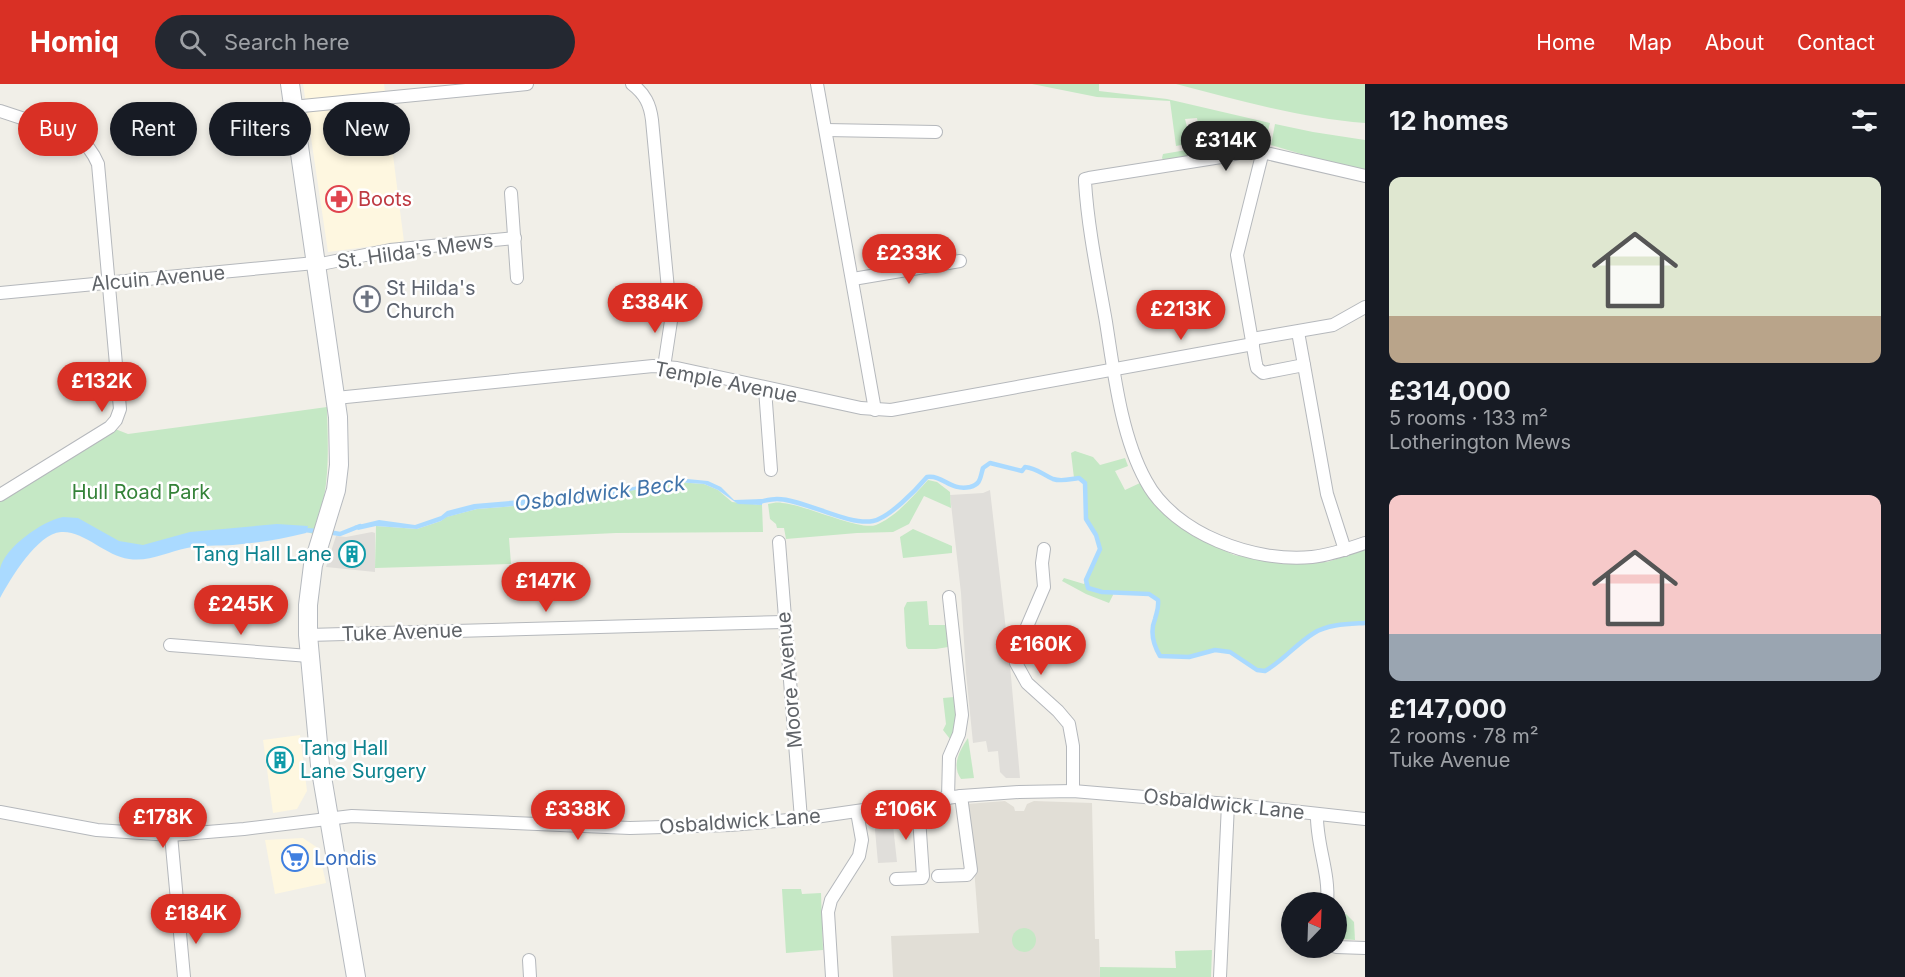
<!DOCTYPE html>
<html lang="en">
<head>
<meta charset="utf-8">
<style>
	body { margin:0; font-family:Inter,sans-serif; background:#242831; color:#f1f3f6; height:100vh; display:flex; flex-direction:column; font-size:22px; white-space:nowrap }
	* { box-sizing:border-box; margin:0 }
	p { font-size:20px; color:#9ea1a6 }
	.icon { flex:none; width:33px; height:33px; fill:none; stroke:currentColor; stroke-width:2; stroke-linecap:round; stroke-linejoin:round }
	.map { position:relative; flex:1; overflow:hidden }
	.panel { display:flex; flex-direction:column; background:#171b24; width:540px }
	.panel>* { flex:none }
	.top-card { position:absolute; left:18px; top:18px; width:570px; height:54px; display:flex; gap:12px }
	.needle { width:39px; rotate:23deg }
	.buttons { position:absolute; left:1281px; top:808px; display:grid; gap:12px }
	.buttons a { display:grid; place-items:center; width:66px; height:66px; border-radius:50%; background:#171b24; box-shadow:0 3px 9px #0003; font-size:30px }
	.price { position:absolute; translate:-50% -51px; padding:0 14px; border-radius:21px; background:#d93025; color:#fff; font-size:20px; line-height:39px; filter:drop-shadow(0 2px 3px #0008) }
	.price::after { content:''; position:absolute; left:50%; top:36px; width:18px; height:14px; margin-left:-9px; background:inherit; clip-path:polygon(0 0,100% 0,50% 100%) }
	.price.selected { background:#222; color:#fff }
	ul { padding:0; list-style:none }
	li { display:grid; align-content:center; gap:12px; height:318px; padding:0 24px }
	li span { display:grid; place-items:center; height:186px; border-radius:12px; color:#555 }
	li>.icon { margin-inline-start:auto }
	span .icon { width:108px; height:108px; fill:#fffc; stroke-width:1 }
	li b { font-size:26px }
	h2 { display:flex; justify-content:space-between; align-items:center; height:72px; padding:0 24px; font-size:26px }
	.pill { padding:0 21px; border-radius:27px; background:#171b24; box-shadow:0 3px 9px #0003; font-size:21px; line-height:54px }
	.pill.selected { background:#d93025; color:#fff }
	header { display:flex; align-items:center; gap:36px; box-sizing:border-box; height:84px; padding:0 30px; background:#d93025; color:#fff }
	header strong { font-size:28px }
	nav { display:flex; gap:33px; margin-inline-start:auto; font-size:21px }
	.search { width:420px; height:54px; background:#242831; display:flex; align-items:center; gap:15px; box-sizing:border-box; padding:0 21px; border-radius:33px; color:#9ea1a6; font-size:22px }
	main { display:flex; flex:1; min-height:0 }
	.map>svg:first-child { display:block }
	.commercial { fill:#fef7e0 }
	.industrial { fill:#e0deda }
	.education { fill:#e1ded6 }
	.green { fill:#c5e8c5 }
	.water { fill:#aadaff }
	.lines { fill:none; stroke-linecap:round; stroke-linejoin:round }
	.stream { stroke:#aadaff; stroke-width:4.5 }
	.street-casing { stroke:#b5b8bc; stroke-width:14 }
	.secondary-casing { stroke:#b6babf; stroke-width:20 }
	.street { stroke:#fff; stroke-width:12 }
	.secondary { stroke:#fff; stroke-width:18 }
	.labels { text-anchor:middle; dominant-baseline:central; stroke-width:5; stroke-linejoin:round; paint-order:stroke }
	.health-label { font-size:20px; fill:#be3a42; stroke:#fff; text-anchor:start }
	.street-label { font-size:20px; fill:#5f6368; stroke:#fff }
	.worship-label { font-size:20px; fill:#5b616d; stroke:#fff; text-anchor:start }
	.park-label { font-size:20px; fill:#348238; stroke:#fff }
	.culture-label { font-size:20px; fill:#0d838f; stroke:#fff; text-anchor:end }
	.shop-label { font-size:20px; fill:#366cbe; stroke:#fff; text-anchor:start }
	.water-label { font-size:21px; font-style:italic; fill:#4174aa; stroke:#fff }
</style>
</head>
<body>
<header>
<strong>Homiq</strong>
<div class="search"><svg class="icon" aria-label="search" viewBox="0 0 24 24"><circle cx="10" cy="10" r="6"/><path d="M15 15l6 6"/></svg>Search here</div>
<nav><a>Home</a><a>Map</a><a>About</a><a>Contact</a></nav>
</header>
<main>
<div class="map">
<svg width="1365" height="893" viewBox="0 0 1365 893">
	<rect width="100%" height="100%" fill="#f1efe8"/>
	<g class="commercial">
		<path d="M303,0H384L404,158L328,168Z"/>
		<path d="M300,651L307,707L297,725L273,729L263,656Z"/>
		<path d="M303,754L318,764L326,799L275,810L265,756Z"/>
	</g>
	<g class="industrial">
		<path d="M990,406L1010,581L1020,694H1006L1000,688L998,667L988,668L986,657L973,659L966,589L961,509L950,411L983,409Z"/>
		<path d="M372,448L375,449V488L326,483L336,452L346,453Z"/>
		<path d="M892,733L897,778L878,779L874,735Z"/>
	</g>
	<path class="education" d="M1005,717L1014,723L1015,727H1024L1027,720L1034,717L1092,719L1095,855H1099L1100,893H893L891,852L979,849L972,758L967,720Z"/>
	<g class="green">
		<path d="M1032,0H1099V7L1167,15L1270,39L1266,55L1248,52L1205,57H1201L1197,34L1185,35L1191,59L1176,62L1170,17L1097,13Z"/>
		<path d="M1176,0H1365V39C1300,34 1238,16 1176,0Z"/>
		<path d="M1275,40L1313,48L1365,56V89L1271,61Z"/>
		<path d="M1239,57H1254L1260,61L1239,60L1217,70L1164,77L1162,74L1163,70Z"/>
		<path d="M327,323C328,367 331,408 313,450L302,446L143,468L67,440L49,444L0,498V410L110,343L128,350Z"/>
		<path d="M1075,367L1093,373L1100,381L1125,374L1128,382L1115,387L1125,406L1140,399L1168,433L1193,452L1234,471L1289,480L1327,478L1365,466V539C1349,540 1328,540 1314,549C1296,560 1283,577 1265,587L1257,586L1230,568L1215,566L1189,573L1160,572C1153,560 1150,547 1155,535C1157,527 1159,524 1158,516C1143,506 1131,510 1114,509L1109,519L1086,510L1062,497L1064,494L1084,500L1100,465L1096,451L1086,434L1085,400L1079,394H1074L1071,369Z"/>
		<path d="M928,396L937,398L950,408L951,424L924,412L909,440L893,448L857,449L786,455L784,444H777L776,440L770,435L768,420C773,419 778,418 782,419C804,420 859,447 876,441C896,433 914,411 928,396Z"/>
		<path d="M676,398L704,400L718,406L732,418L762,421L763,448L616,449L509,454L511,480L375,484L376,442L417,445L441,437L446,433L477,425L567,418L601,414L655,401Z"/>
		<path d="M913,445L952,462V469L903,474L900,453Z"/>
		<path d="M927,517L929,541H946L948,563L936,565H908L906,562L904,524L907,518Z"/>
		<path d="M954,613L956,643L950,655L943,646L946,640L943,614Z"/>
		<path d="M968,654L974,694L961,695C951,681 960,666 968,654Z"/>
		<path d="M782,805H801L802,810L821,809L823,866L786,869Z"/>
		<path d="M1337,828L1346,830L1354,838L1355,856L1343,855L1337,851Z"/>
		<circle cx="1024" cy="856" r="12"/>
		<path d="M1212,866L1211,893H1100V883L1176,884L1175,867Z"/>
	</g>
	<g class="water">
		<path d="M677,394L708,397L721,403L734,416L762,415V421L738,420L718,406L704,400L676,398L655,401L601,414L567,418L477,425L447,433L441,437L417,445L376,442L358,446L354,442L379,436L415,441L441,432L447,427L474,420L568,412L592,408H609Z"/>
		<path d="M63,433L78,434L119,457L143,461L190,448L277,440L308,442L306,449C282,455 258,459 233,461C218,462 202,461 187,464C167,468 150,478 129,475C106,472 83,446 61,448C37,450 11,494 0,514C0,505 0,494 0,485C4,464 42,437 63,433Z"/>
	</g>
	<g class="lines">
		<g class="stream">
			<path d="M758,418C764,417 771,415 777,415C803,415 848,442 873,437C889,434 916,406 927,393C944,391 949,407 970,403C981,400 980,394 983,384L990,379L1022,387L1025,383C1037,384 1043,391 1053,395C1062,398 1070,395 1079,394L1085,399L1086,435L1096,451L1100,465L1086,496L1088,504L1102,508L1149,510L1158,516C1159,524 1157,527 1155,535C1150,547 1153,560 1160,572L1189,573L1215,566L1230,568L1257,586L1265,587C1283,577 1296,560 1314,549C1328,540 1349,540 1365,539"/>
			<path d="M301,446L320,447"/>
			<path d="M328,448L340,450L360,442"/>
		</g>
		<defs>
			<g id="street">
				<path d="M632,0C645,10 650,20 652,36L671,237L664,283"/>
				<path d="M817,0L875,326"/>
				<path d="M292,23L527,0"/>
				<path d="M0,27L76,52C87,60 93,68 98,80L120,325L116,336L110,343L0,411"/>
				<path d="M826,46L936,48"/>
				<path d="M1263,67L1237,171L1256,280L1257,284L1263,289L1304,281L1327,410L1345,466"/>
				<path d="M1365,92L1253,66L1221,73L1089,94L1085,95V98C1088,145 1098,192 1106,238C1114,289 1121,352 1146,397C1174,450 1255,479 1312,473C1330,471 1348,465 1365,459"/>
				<path d="M511,109L517,194"/>
				<path d="M316,181L390,166L515,154"/>
				<path d="M853,195L960,177"/>
				<path d="M0,209L315,179"/>
				<path d="M1298,248L1304,281"/>
				<path d="M1252,255L1333,241L1365,223"/>
				<path d="M765,305L771,386"/>
				<path d="M336,314L653,282L677,284L861,324L891,326L1253,260"/>
				<path d="M779,458L801,735"/>
				<path d="M1044,465L1042,479L1044,503L1020,559L1016,579L1027,599L1058,627L1069,640L1073,662V707"/>
				<path d="M308,551L784,538"/>
				<path d="M170,561L309,572"/>
				<path d="M948,714L949,673L959,650L962,631L949,513"/>
				<path d="M0,728L97,746L171,751L244,745L352,732L630,744L730,741L801,735L961,712L1019,708L1073,707L1228,720L1365,735"/>
				<path d="M1317,730C1316,760 1330,789 1327,819"/>
				<path d="M171,751L184,893"/>
				<path d="M938,792L967,791L971,786L961,712"/>
				<path d="M896,795L922,794L923,792L918,719"/>
				<path d="M1336,863L1365,864"/>
				<path d="M529,876L530,893"/>
				<path d="M832,893L828,828L831,816L859,772L862,756L857,728"/>
				<path d="M1220,893L1228,720"/>
			</g>
			<path id="secondary" d="M290,0L338,333L339,381L336,406L313,481L308,521V551L320,681L356,893"/>
		</defs>
		<use href="#street" class="street-casing"/>
		<use href="#secondary" class="secondary-casing"/>
		<use href="#street" class="street"/>
		<use href="#secondary" class="secondary"/>
	</g>
	<defs>
		<symbol id="pharmacy-ring" viewBox="-11 -11 22 22"><circle r="9.5" fill="#fff" stroke="#e0444e" stroke-width="1.5"/><path d="M-2-6h4v4h4v4h-4v4h-4v-4h-4v-4h4Z" fill="#e0444e"/></symbol>
		<symbol id="church-ring" viewBox="-11 -11 22 22"><circle r="9.5" fill="#fff" stroke="#6b7280" stroke-width="1.5"/><path d="M-1.2-6h2.4v3.5h3.3v2.4h-3.3V6h-2.4V-.1h-3.3v-2.4h3.3Z" fill="#6b7280"/></symbol>
		<symbol id="building-ring" viewBox="-11 -11 22 22"><circle r="9.5" fill="#fff" stroke="#0f9aa8" stroke-width="1.5"/><path d="M-4-6H4V6H1V3H-1V6H-4ZM-2.5-4.3h1.7v1.8h-1.7ZM.8-4.3h1.7v1.8H.8ZM-2.5-1h1.7V.8h-1.7ZM.8-1h1.7V.8H.8Z" fill="#0f9aa8"/></symbol>
		<symbol id="supermarket-ring" viewBox="-11 -11 22 22"><circle r="9.5" fill="#fff" stroke="#3f7fe0" stroke-width="1.5"/><path d="M-6-5.5h2.5l.6 2H6L4.5 2H-2.5L-4.4-4H-6ZM-1.5 3.2a1.3 1.3 0 1 0 .1 0ZM3 3.2a1.3 1.3 0 1 0 .1 0Z" fill="#3f7fe0"/></symbol>
	</defs>
	<g fill-rule="evenodd">
		<use href="#pharmacy-ring" x="324" y="100" width="30" height="30"/>
		<use href="#church-ring" x="352" y="200" width="30" height="30"/>
		<use href="#building-ring" x="337" y="455" width="30" height="30"/>
		<use href="#building-ring" x="265" y="661" width="30" height="30"/>
		<use href="#supermarket-ring" x="280" y="759" width="30" height="30"/>
	</g>
	<g class="labels">
		<g class="health-label">
			<text x="358" y="115">Boots</text>
		</g>
		<g class="street-label">
			<text transform="translate(415 167) rotate(-8)">St. Hilda's Mews</text>
			<text transform="translate(158 194) rotate(-5)">Alcuin Avenue</text>
			<text transform="translate(726 298) rotate(11)">Temple Avenue</text>
			<text transform="translate(402 548) rotate(-2)">Tuke Avenue</text>
			<text transform="translate(789 596) rotate(-95)">Moore Avenue</text>
			<text transform="translate(1224 720) rotate(6)">Osbaldwick Lane</text>
			<text transform="translate(740 737) rotate(-4)">Osbaldwick Lane</text>
		</g>
		<g class="worship-label">
			<text x="386" y="204">St Hilda's<tspan x="386" dy="23">Church</tspan></text>
		</g>
		<g class="park-label">
			<text x="141" y="408">Hull Road Park</text>
		</g>
		<g class="culture-label">
			<text x="332" y="470">Tang Hall Lane</text>
			<text x="300" y="664" text-anchor="start">Tang Hall<tspan x="300" dy="23">Lane Surgery</tspan></text>
		</g>
		<g class="shop-label">
			<text x="314" y="774">Londis</text>
		</g>
		<g class="water-label">
			<text transform="translate(600 409) rotate(-7)">Osbaldwick Beck</text>
		</g>
	</g>
</svg>
<div class="buttons">
<a><svg class="needle" viewBox="-14 -14 28 28"><path d="M0-13l5 13h-10z" fill="#e53935"/><path d="M0 13l5-13h-10z" fill="#9ea1a6"/></svg></a>
</div>
<b class="price selected" style="left:1226px;top:88px">£314K</b>
<b class="price" style="left:909px;top:201px">£233K</b>
<b class="price" style="left:655px;top:250px">£384K</b>
<b class="price" style="left:1181px;top:257px">£213K</b>
<b class="price" style="left:102px;top:329px">£132K</b>
<b class="price" style="left:546px;top:529px">£147K</b>
<b class="price" style="left:241px;top:552px">£245K</b>
<b class="price" style="left:1041px;top:592px">£160K</b>
<b class="price" style="left:578px;top:757px">£338K</b>
<b class="price" style="left:906px;top:757px">£106K</b>
<b class="price" style="left:163px;top:765px">£178K</b>
<b class="price" style="left:196px;top:861px">£184K</b>
<div class="top-card">
<a class="pill selected">Buy</a>
<a class="pill">Rent</a>
<a class="pill">Filters</a>
<a class="pill">New</a>
</div>
</div>
<section class="panel">
<h2>12 homes<svg class="icon" aria-label="filters" viewBox="0 0 24 24"><path d="M4 7h16M4 17h16"/><circle cx="9" cy="7" r="2"/><circle cx="15" cy="17" r="2"/></svg></h2>
<ul>
<li><span style="background:linear-gradient(#dfe7d0 75%,#b9a48a 0)"><svg class="icon" aria-label="home" viewBox="0 0 24 24"><path d="M3 11l9-7 9 7M6 9v11h12V9"/></svg></span><div><b>£314,000</b><p>5 rooms · 133 m²</p><p>Lotherington Mews</p></div></li>
<li><span style="background:linear-gradient(#f6c9c9 75%,#9aa5b1 0)"><svg class="icon" aria-label="home" viewBox="0 0 24 24"><path d="M3 11l9-7 9 7M6 9v11h12V9"/></svg></span><div><b>£147,000</b><p>2 rooms · 78 m²</p><p>Tuke Avenue</p></div></li>
</ul>
</section>
</main>
</body>
</html>
